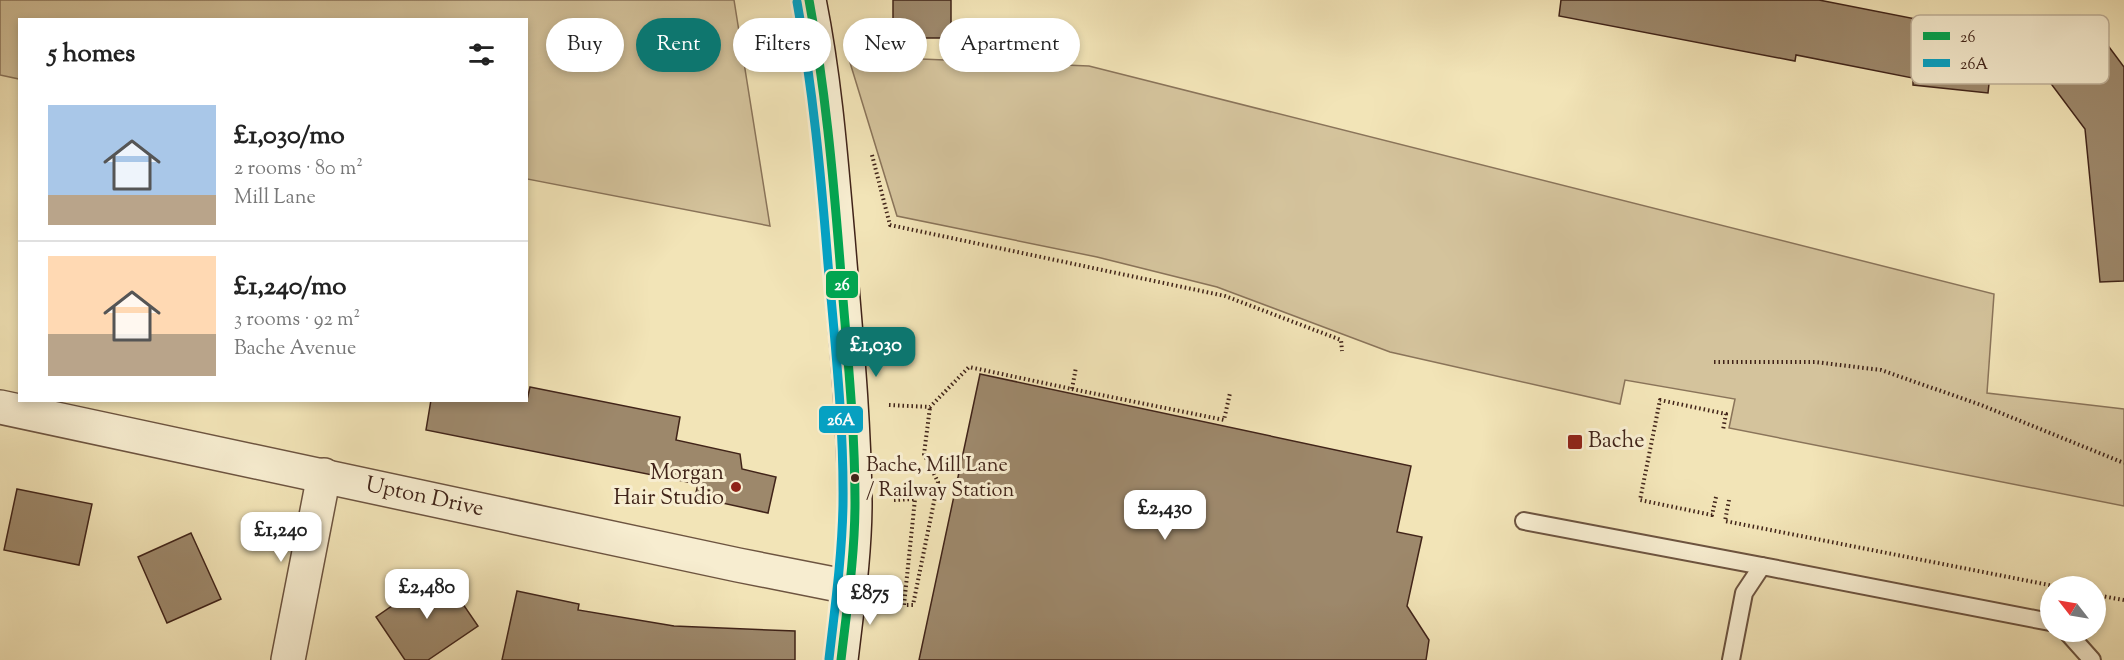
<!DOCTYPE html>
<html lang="en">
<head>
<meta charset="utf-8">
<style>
	body { margin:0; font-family:"Sorts Mill Goudy",serif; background:#f6f6f6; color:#222; height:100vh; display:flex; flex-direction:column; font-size:22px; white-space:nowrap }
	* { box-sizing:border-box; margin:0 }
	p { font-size:20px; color:#767676 }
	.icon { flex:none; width:33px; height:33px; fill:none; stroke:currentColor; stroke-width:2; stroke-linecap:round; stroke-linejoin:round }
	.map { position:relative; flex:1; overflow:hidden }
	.side { position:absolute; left:18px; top:18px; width:510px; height:384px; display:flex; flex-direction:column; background:#fff; border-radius:0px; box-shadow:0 3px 9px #0003 }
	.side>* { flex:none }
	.top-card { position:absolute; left:546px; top:18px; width:570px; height:54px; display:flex; gap:12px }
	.needle { width:39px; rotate:301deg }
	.fabs { position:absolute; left:2040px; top:576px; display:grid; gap:12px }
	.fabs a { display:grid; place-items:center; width:66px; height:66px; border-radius:50%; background:#fff; box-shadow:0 3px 9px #0003; font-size:30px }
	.price { position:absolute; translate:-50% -51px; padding:0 14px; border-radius:12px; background:#fff; color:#222; font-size:20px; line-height:39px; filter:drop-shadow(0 2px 3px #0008) }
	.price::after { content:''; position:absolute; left:50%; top:36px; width:18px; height:14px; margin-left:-9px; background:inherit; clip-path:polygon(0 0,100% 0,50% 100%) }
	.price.current { background:#0f766e; color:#fff }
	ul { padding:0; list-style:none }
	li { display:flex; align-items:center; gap:18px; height:150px; padding:0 30px }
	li+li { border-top:2px solid #e0e0e0 }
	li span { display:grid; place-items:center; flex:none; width:168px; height:120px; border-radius:0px; color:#555 }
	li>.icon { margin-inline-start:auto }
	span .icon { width:72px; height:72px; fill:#fffc; stroke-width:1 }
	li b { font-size:26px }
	h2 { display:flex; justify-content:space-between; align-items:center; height:72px; padding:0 30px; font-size:26px }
	.chip { padding:0 21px; border-radius:27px; background:#fff; box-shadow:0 3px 9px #0003; font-size:21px; line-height:54px }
	.chip.current { background:#0f766e; color:#fff }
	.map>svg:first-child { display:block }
	.green { fill:#d4c39c; stroke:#8a745a; stroke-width:1.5 }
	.building { fill:#9d886b; stroke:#412419; stroke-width:1.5 }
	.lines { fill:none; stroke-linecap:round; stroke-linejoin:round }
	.lane-casing { stroke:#6d5440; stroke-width:20 }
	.street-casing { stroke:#6d5440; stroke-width:36 }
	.secondary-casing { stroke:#412419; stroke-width:36 }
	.path { stroke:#412419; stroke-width:4; stroke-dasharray:1.5 3; stroke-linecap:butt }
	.lane { stroke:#f7edd0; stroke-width:16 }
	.street { stroke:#f7edd0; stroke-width:33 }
	.secondary { stroke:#f7edd0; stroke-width:33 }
	.bus-1-casing { stroke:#f7edd0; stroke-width:14 }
	.bus-2-casing { stroke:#f7edd0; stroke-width:14 }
	.bus-1 { stroke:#00a651; stroke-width:9 }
	.bus-2 { stroke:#03a2c5; stroke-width:9 }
	.poi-dot { fill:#8f2418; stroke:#f7edd0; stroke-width:2 }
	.bus-dot { fill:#412419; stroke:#f7edd0; stroke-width:2 }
	.labels { text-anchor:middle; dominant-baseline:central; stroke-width:6; stroke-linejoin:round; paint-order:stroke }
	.bus-label { font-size:20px; fill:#412419; stroke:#f7edd0; text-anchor:start }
	.poi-label { font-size:22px; fill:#412419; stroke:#f7edd0; text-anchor:start }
	.street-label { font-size:22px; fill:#412419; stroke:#f7edd0 }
	.key { fill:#f7edd0; stroke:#c0b199; stroke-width:1.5 }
	.key-label { font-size:16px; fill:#412419 }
	.line-badge { stroke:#f7edd0; stroke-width:2 }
	.badge-label { font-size:16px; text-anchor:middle; font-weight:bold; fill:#fff }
</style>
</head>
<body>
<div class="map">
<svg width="2124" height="660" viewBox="0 0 2124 660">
	<rect width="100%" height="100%" fill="#f2e4b7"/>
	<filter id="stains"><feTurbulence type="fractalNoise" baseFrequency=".00333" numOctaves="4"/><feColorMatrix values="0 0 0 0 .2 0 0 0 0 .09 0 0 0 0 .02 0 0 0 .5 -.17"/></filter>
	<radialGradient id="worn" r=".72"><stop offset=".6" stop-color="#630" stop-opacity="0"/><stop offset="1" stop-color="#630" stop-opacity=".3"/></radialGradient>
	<g class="green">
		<path d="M0,0H734L770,226L527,179L526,20H20L19,79L0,75Z"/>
		<path d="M848,56L1089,66L1994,294L1987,393L2124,409V506L1729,428L1735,399L1625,380L1620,404L1390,352L1217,287L1097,257L897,216Z"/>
	</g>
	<g class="building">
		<rect x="893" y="0" width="58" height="38"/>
		<path d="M1561,0H1819L1956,27L1957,24L1995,29L1988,93L1913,85V78L1796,55L1795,61L1559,16Z"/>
		<path d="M2086,16L2124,67V281L2100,282L2085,129L2031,57Z"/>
		<path d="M980,374L1411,466L1397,532L1422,537L1407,606L1429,640L1426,660H919Z"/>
		<path d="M530,387L680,417L676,440L740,454L742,469L776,477L768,513L695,497L698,484L426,430L431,400H527Z"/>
		<path d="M17,489L92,504L79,565L4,550Z"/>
		<path d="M191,533L221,599L167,623L138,557Z"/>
		<path d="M441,572L478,626L428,660H405L376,617Z"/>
		<path d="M517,591L579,604L578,610L674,626L795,631V660H502Z"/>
	</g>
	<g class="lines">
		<defs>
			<g id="lane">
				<path d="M1524,521L1762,566"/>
				<path d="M2067,632L2092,660"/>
				<path d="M1731,660L1744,593L1762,566L2050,622"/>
			</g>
			<g id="street">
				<path id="s1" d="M0,407L738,565L849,587"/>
				<path d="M288,660L324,475"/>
			</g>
			<path id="secondary" d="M809,0C825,79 831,159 838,239C845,326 854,414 855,502C855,554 847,608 841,660"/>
		</defs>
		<use href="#lane" class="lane-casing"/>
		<use href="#street" class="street-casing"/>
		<use href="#secondary" class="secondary-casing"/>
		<g class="path">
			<path d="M872,155L890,225L1225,296L1341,340L1342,351"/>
			<path d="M1714,362H1815L1881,370L1981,405L2124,463"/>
			<path d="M1072,389L1224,420L1230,393"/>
			<path d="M889,405L930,407L969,367L1072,389L1076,367"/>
			<path d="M1716,497L1712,515L1640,500L1660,400L1726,414L1723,430"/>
			<path d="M894,500L915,499L904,605H913L938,482L924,454L930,407"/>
			<path d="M1729,500L1725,521L2054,586"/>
			<path d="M2096,595L2124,600"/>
		</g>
		<use href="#lane" class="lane"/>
		<use href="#street" class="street"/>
		<use href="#secondary" class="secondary"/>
		<defs>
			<path id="bus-1" d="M809,0C825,86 833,174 840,262C846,341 855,422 855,502C855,555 847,608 841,660"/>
			<path id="bus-2" d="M797,2C813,89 821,176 828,264C835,344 844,424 843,505C842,556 835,607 829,659"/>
		</defs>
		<use href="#bus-1" class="bus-1-casing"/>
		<use href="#bus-2" class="bus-2-casing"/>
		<use href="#bus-1" class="bus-1"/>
		<use href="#bus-2" class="bus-2"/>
	</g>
	<g class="poi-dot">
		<rect x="1567" y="434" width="16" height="16" rx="3"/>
		<circle cx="736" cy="487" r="6"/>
	</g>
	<circle class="bus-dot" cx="855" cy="478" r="5"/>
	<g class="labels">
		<g class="bus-label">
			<text x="866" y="466">Bache, Mill Lane<tspan x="866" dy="25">/ Railway Station</tspan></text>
		</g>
		<g class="poi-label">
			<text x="1588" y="442">Bache</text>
			<text x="724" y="474" text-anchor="end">Morgan<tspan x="724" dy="25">Hair Studio</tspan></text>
		</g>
		<g class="street-label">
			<text stroke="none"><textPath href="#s1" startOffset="434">Upton Drive</textPath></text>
		</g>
	</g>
	<rect x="1911" y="15" width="198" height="69" rx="9" class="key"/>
	<rect x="1923" y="32" width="27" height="8" fill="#00a651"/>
	<rect x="1923" y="59" width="27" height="8" fill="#03a2c5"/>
	<g class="key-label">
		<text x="1960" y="42">26</text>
		<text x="1960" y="69">26A</text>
	</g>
	<g class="line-badge">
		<rect x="825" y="270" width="34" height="29" rx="6" fill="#00a651"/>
		<rect x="818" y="405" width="46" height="29" rx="6" fill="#03a2c5"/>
	</g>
	<g class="badge-label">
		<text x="842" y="290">26</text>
		<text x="841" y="425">26A</text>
	</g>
	<rect width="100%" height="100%" filter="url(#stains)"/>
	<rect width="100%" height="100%" fill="url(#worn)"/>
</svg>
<div class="fabs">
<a><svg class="needle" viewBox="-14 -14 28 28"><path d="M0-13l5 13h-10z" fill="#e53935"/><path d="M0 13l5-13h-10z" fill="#767676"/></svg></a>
</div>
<b class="price current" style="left:876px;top:378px">£1,030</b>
<b class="price" style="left:1165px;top:541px">£2,430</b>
<b class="price" style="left:281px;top:563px">£1,240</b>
<b class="price" style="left:427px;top:620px">£2,480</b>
<b class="price" style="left:870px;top:626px">£875</b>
<div class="top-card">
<a class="chip">Buy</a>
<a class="chip current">Rent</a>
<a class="chip">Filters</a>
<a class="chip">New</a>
<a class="chip">Apartment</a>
</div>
<section class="side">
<h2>5 homes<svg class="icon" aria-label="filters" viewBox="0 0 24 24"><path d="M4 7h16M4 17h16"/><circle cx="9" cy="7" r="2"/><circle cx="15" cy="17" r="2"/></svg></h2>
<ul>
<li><span style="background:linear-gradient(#a9c7e8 75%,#b9a48a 0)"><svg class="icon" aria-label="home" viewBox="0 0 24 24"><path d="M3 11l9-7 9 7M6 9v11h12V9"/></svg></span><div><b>£1,030/mo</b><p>2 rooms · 80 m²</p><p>Mill Lane</p></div></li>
<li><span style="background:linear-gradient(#ffd9b3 65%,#b9a48a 0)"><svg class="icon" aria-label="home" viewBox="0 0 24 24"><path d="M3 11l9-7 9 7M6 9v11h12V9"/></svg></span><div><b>£1,240/mo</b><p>3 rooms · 92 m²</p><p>Bache Avenue</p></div></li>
</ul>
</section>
</div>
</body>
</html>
